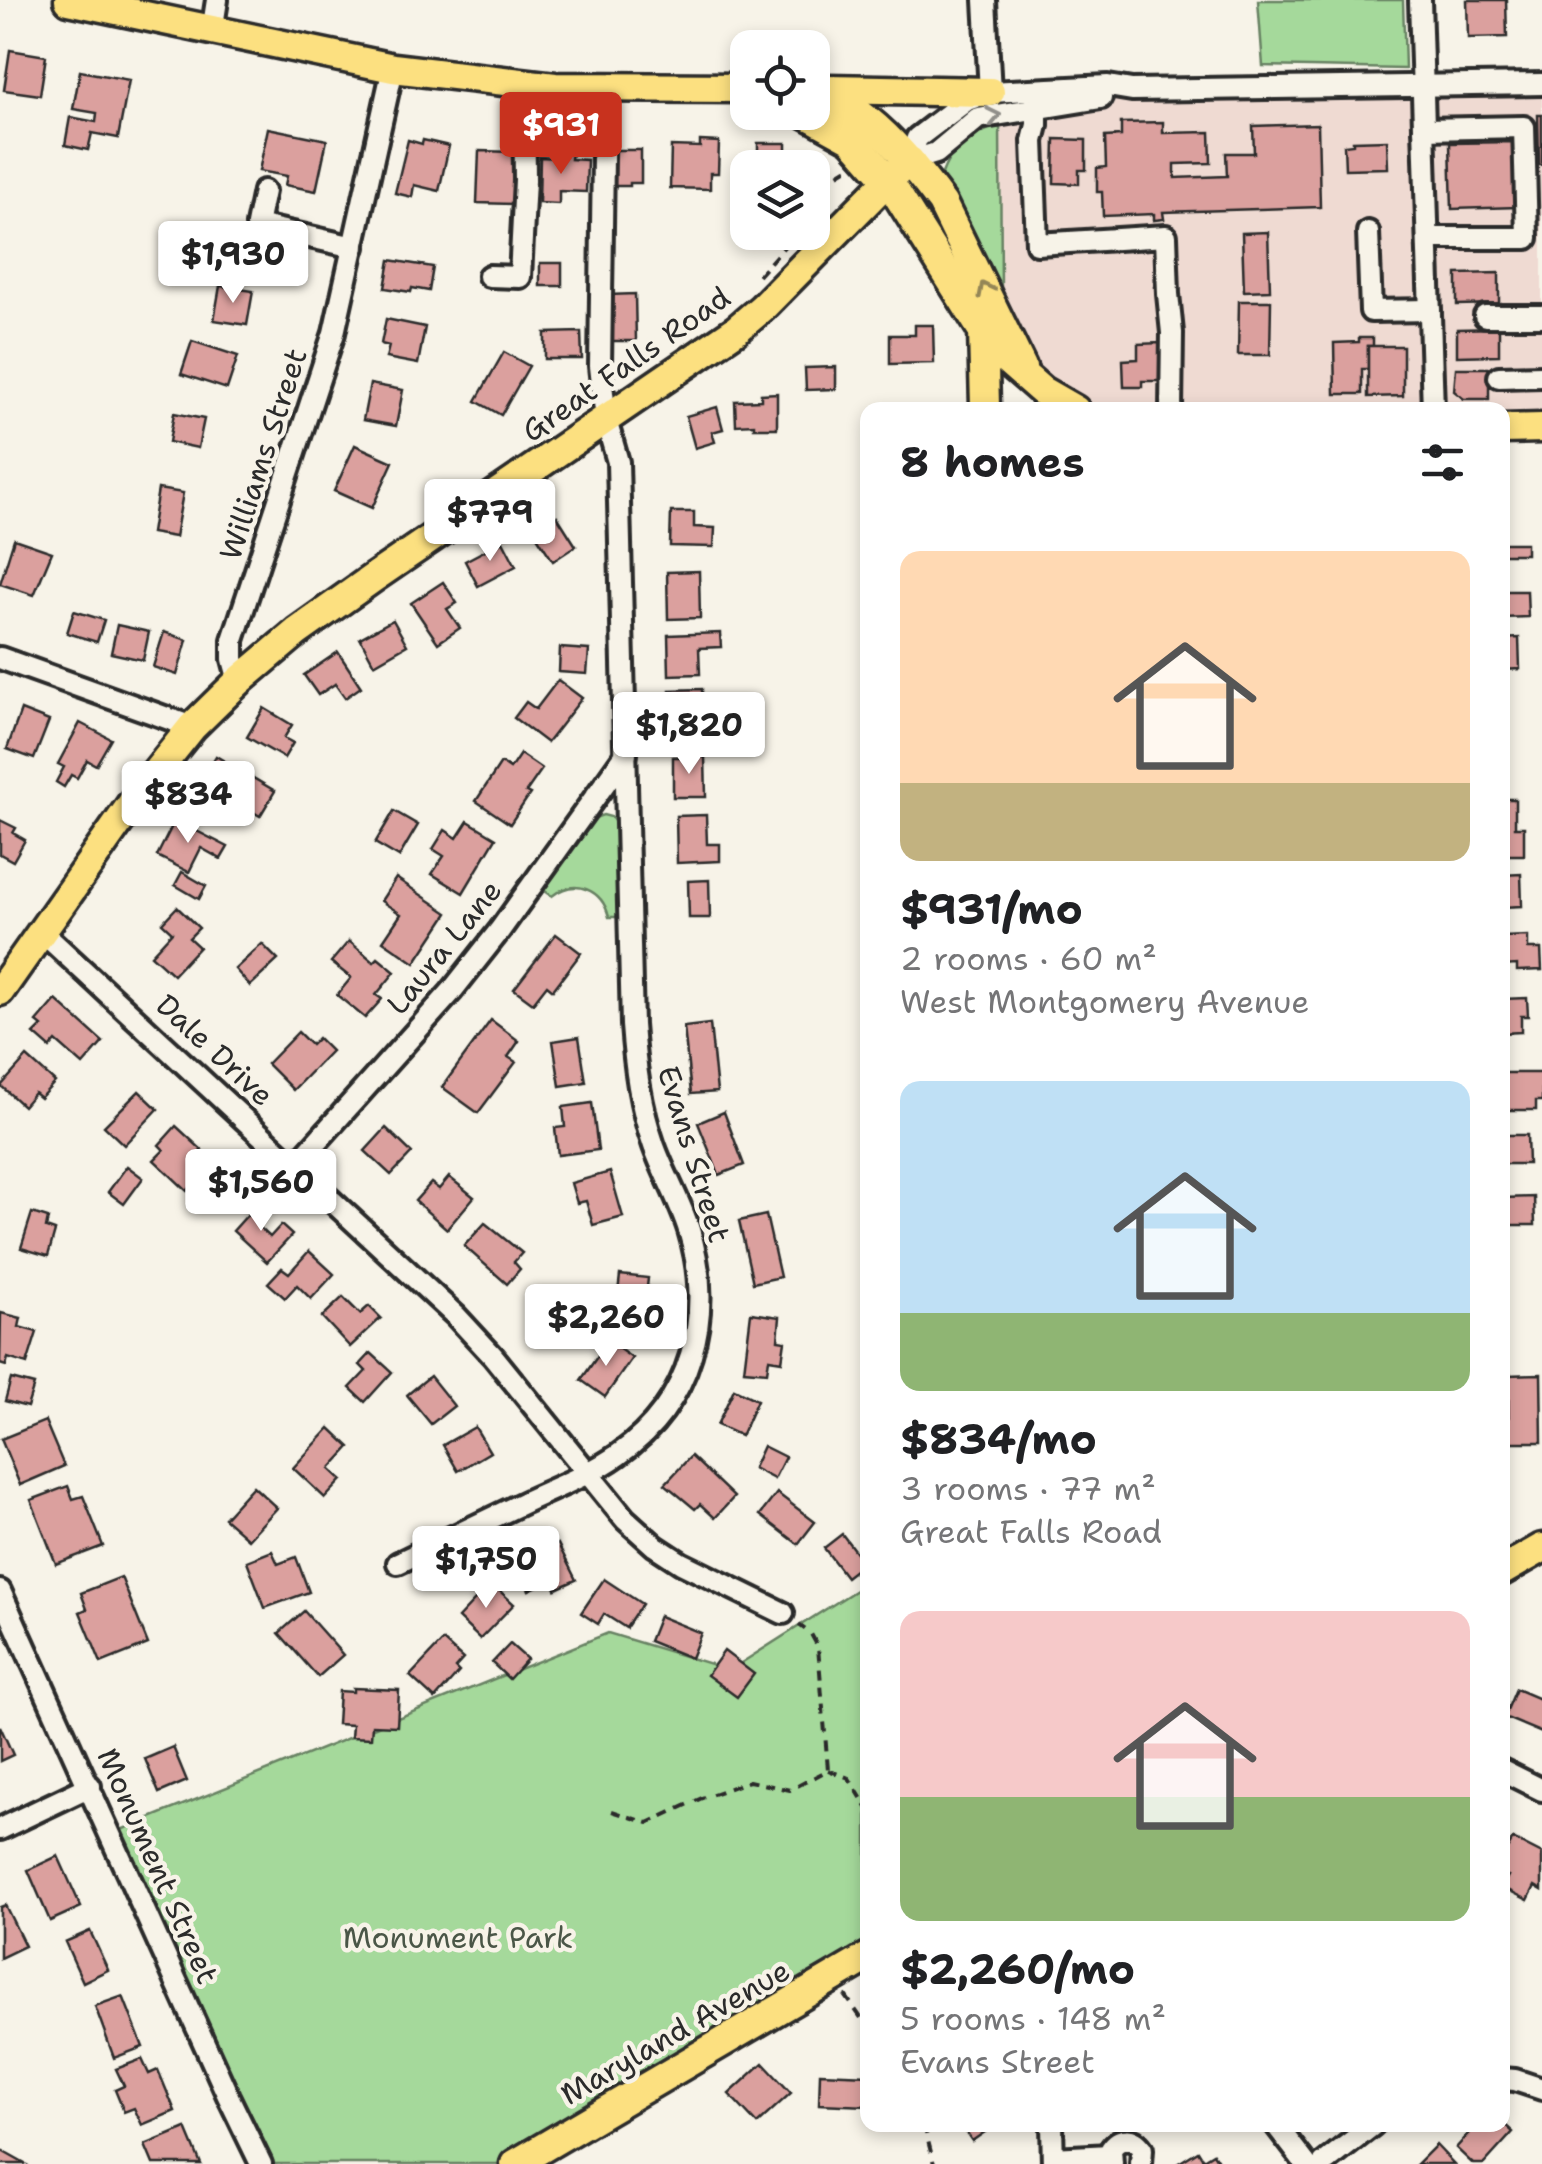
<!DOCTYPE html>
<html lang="en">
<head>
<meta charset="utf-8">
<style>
	body { margin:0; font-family:"Shantell Sans",sans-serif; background:#f6f6f6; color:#202124; height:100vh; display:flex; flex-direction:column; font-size:38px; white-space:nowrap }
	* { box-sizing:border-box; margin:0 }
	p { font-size:32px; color:#757577 }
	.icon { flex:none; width:55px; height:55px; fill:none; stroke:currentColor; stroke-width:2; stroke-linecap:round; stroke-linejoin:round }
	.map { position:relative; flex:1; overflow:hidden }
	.side { position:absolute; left:860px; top:402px; width:650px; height:1730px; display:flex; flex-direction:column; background:#fff; border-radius:20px; box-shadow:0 5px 15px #0003 }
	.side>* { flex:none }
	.buttons { position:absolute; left:730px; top:30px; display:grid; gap:20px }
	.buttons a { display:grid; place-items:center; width:100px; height:100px; border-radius:20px; background:#fff; box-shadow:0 5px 15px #0003; font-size:50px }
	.price { position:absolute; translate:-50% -85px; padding:0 22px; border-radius:10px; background:#fff; color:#222; font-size:32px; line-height:65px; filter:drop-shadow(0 2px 5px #0008) }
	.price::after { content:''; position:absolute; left:50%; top:60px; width:30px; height:22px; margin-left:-15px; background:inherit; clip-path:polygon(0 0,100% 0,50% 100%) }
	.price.on { background:#c8321e; color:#fff }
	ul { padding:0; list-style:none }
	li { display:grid; align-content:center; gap:20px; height:530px; padding:0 40px }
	li span { display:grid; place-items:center; height:310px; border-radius:20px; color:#555 }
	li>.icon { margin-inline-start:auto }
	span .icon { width:180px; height:180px; fill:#fffc; stroke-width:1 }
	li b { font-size:42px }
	h2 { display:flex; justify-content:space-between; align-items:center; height:120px; padding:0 40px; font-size:42px }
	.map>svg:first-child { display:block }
	.built { fill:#efdad2 }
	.green { fill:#a5d99b; stroke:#688263; stroke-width:2.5 }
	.building { fill:#dba09e; stroke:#2b2b2b; stroke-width:2.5 }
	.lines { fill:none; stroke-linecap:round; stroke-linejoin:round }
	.minor-casing { stroke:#2b2b2b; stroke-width:28 }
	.major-casing { stroke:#2b2b2b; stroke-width:35 }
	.path { stroke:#2b2b2b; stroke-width:4; stroke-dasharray:10 8; stroke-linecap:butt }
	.minor { stroke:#f7f3e8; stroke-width:20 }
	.major { stroke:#fce080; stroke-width:28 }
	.oneway { stroke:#918f8a }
	.oneway2 { stroke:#948656 }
	.labels { text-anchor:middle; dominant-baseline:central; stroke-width:9; stroke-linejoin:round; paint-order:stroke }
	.street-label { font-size:30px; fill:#2b2b2b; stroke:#f7f3e8 }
	.park-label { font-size:30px; fill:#4a5647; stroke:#f7f3e8 }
</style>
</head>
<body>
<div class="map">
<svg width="1542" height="2164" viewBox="0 0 1542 2164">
	<rect width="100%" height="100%" fill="#f7f3e8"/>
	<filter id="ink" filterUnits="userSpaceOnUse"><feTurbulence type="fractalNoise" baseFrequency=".01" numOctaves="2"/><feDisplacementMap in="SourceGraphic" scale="20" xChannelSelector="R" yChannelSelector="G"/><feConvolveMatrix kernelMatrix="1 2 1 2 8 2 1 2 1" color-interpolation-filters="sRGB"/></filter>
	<g filter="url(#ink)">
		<path class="built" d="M1542,84V428L1503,429L1502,410H1075L1042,391L1001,293L1000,120L1106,103L1132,90Z"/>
		<g class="green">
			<path d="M1258,0H1403L1405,69L1263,66Z"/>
			<path d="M1000,124L1001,293L941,176C953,143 970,138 1000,124Z"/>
			<path d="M603,815L611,817L617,825L618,917H609C602,889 575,878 552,896L542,889L592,819Z"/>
			<path d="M867,1583V1957L515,2164H261L111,1834L608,1633L730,1670Z"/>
		</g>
		<g class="building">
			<path d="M1467,0H1506L1507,37L1468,38Z"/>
			<path d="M10,50L46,56L40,95L4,90Z"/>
			<path d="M80,71L129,80L118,138L92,133L88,150L65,145L70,117L96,122L97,113L73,109Z"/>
			<path d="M1538,115H1542V165H1539Z"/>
			<path d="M1163,122V133L1210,132L1211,163L1175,164V178L1227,176L1226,153H1254L1253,126L1318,124L1320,207L1163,212L1164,219L1154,220V214L1103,216L1102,192H1097V168L1106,167L1105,137L1121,136V123Z"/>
			<path d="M268,128L327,140L316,191L285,185L287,176L259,171Z"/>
			<path d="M1055,139L1086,140V170H1079V184L1054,183Z"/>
			<path d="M408,140L422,144L423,140L449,146L439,191L414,185L412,197L395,193Z"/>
			<path d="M1387,140L1388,168L1345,169L1344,145L1353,144V141Z"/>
			<path d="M700,141L719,142L718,173H710V189L670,188L671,146L700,147Z"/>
			<path d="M1516,142L1518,207L1452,209L1450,143Z"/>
			<rect x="758" y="143" width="28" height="25"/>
			<path d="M610,150H641V183H630V186H610Z"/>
			<path d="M479,151L515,152L513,204L477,203Z"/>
			<path d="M558,152H572L571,159L587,160L586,192L559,191V204L539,203L540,157L558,158Z"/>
			<path d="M254,230L304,241L298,268L248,257Z"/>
			<path d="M1268,232L1270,290L1244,291L1242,233Z"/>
			<path d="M390,260L433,267L429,291L412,288L411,292L385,288Z"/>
			<rect x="540" y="263" width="22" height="23"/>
			<path d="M1499,273V304L1457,305V274Z"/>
			<path d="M220,286L253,291L247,325L214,320Z"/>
			<path d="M635,294L636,341H609L608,295Z"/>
			<path d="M1239,301H1271L1270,355H1238Z"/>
			<path d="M386,319L425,327L418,364L386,358L389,346L381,344Z"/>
			<path d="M915,325H933L934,363L890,364V335H915Z"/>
			<path d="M1499,328V355L1457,356V329Z"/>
			<path d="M581,332L582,359H545V333Z"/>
			<path d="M1359,338H1373V346H1368V369H1362V394H1335L1334,343L1359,342Z"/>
			<path d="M192,341L238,356L227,389L181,374Z"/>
			<path d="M1161,343L1162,381H1142V387H1124L1123,360L1138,359V344Z"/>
			<path d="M1368,346H1403V396L1368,397Z"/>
			<path d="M504,352L529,366L501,415L476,401Z"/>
			<path d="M836,367V389L806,390L805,368Z"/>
			<path d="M1456,368H1489V399H1464L1454,391Z"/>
			<path d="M370,384L403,390L396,426L363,420Z"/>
			<path d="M777,393V428H754V424L736,425L735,401L761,400V394Z"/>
			<path d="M717,407L723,429L712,432L715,442L695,448L686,416Z"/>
			<path d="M174,413L204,419L198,448L169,442Z"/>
			<path d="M355,445L393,462L372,508L334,491Z"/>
			<path d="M158,489L183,493L175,537L151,533Z"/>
			<path d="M671,512H694V527L715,528L714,547L670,546Z"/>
			<path d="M557,516L576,546L553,561L529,524L538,518L542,525Z"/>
			<path d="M14,539L52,552L34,595L0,584Z"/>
			<path d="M503,541L516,566L478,586L465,561Z"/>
			<rect x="1503" y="543" width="23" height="11"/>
			<path d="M699,571L700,618L668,619L667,572Z"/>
			<path d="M443,582L457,603L447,609L460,628L438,643L411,603Z"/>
			<path d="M1502,591H1527L1528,617L1502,618Z"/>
			<path d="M74,611L104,620L97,642L67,633Z"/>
			<path d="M393,620L407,645L374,664L360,638Z"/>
			<path d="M117,625L149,632L143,660L111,653Z"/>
			<path d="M164,632L187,640L177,675L153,667Z"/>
			<path d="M720,633L721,647L699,648L700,674L669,675L668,635Z"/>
			<path d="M1519,638L1520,669L1502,670V639Z"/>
			<path d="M560,648L589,650L587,674L559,672Z"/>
			<path d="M338,652L361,687L345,698L335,684L318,695L304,675Z"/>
			<path d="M558,680L582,698L547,743L514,718L526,702L536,709Z"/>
			<path d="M702,689L703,736L671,737L670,690Z"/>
			<path d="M264,708L292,725L284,738L293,743L284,758L247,737Z"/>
			<path d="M21,710L49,721L34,759L7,749Z"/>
			<path d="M80,723L111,739L96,765L87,760L77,778L71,775L64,787L56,782L64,767L58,764Z"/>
			<path d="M520,754L542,769L526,792L530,794L510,824L476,801L501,763L510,769Z"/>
			<path d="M216,756L275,791L260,816L201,781Z"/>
			<path d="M673,757H705L706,797H673Z"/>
			<path d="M1502,799H1515V827H1524V855H1502Z"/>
			<path d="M394,811L418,825L399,857L375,843Z"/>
			<path d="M706,815L707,844H720V861L677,863L676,816Z"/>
			<path d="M0,820L16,828L13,833L25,840L13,861L0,854Z"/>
			<path d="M175,820L228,847L221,859L201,848L189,872L157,856Z"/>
			<path d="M468,821L496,838L463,893L432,874L444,856L433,849L445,830L457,838Z"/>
			<path d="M182,872L206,886L199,899L175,885Z"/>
			<path d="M1521,874L1522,906L1502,907V875Z"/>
			<path d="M396,878L448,913L415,963L383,941L401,914L381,901Z"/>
			<path d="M709,880L710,918H689L688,881Z"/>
			<path d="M177,907L199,928L189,938L199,947L173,975L151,955L172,932L162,923Z"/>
			<path d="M556,934L581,953L553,990L547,985L533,1003L514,989Z"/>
			<path d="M1528,936V949H1541L1542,970L1517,971V965L1502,966V937Z"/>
			<path d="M349,941L374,962L378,958L395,972L376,995L382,999L365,1018L337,995L351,978L331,962Z"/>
			<path d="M262,944L278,960L250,986L235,969Z"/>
			<path d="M1527,998L1528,1016H1521V1032L1502,1033V999Z"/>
			<path d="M56,1000L103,1042L83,1065L56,1041L50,1048L34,1034L42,1026L37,1022Z"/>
			<path d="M491,1020L519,1041L508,1057L516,1062L478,1113L442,1087Z"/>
			<path d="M710,1024L717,1092L691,1094L684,1027Z"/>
			<path d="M298,1032L311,1045L318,1038L331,1051L293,1090L267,1064Z"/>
			<path d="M579,1037L586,1082L560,1086L553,1041Z"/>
			<path d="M27,1057L55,1082L40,1098L34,1093L23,1106L1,1086Z"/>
			<path d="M1502,1073H1542V1101H1536V1110H1502Z"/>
			<path d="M139,1091L158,1109L124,1145L104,1126Z"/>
			<path d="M592,1103L598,1150L558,1155L555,1128L565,1127L563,1107Z"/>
			<path d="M724,1112L744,1165L719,1175L698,1123Z"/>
			<path d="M176,1126L202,1150L196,1156L209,1168L187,1191L154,1160L164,1150L159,1145Z"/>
			<path d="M386,1128L412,1153L391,1175L365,1151Z"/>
			<path d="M1502,1135H1527L1528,1164H1502Z"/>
			<path d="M127,1166L143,1178L124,1204L108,1192Z"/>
			<path d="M610,1172L623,1217L593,1225L586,1201L577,1203L571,1183Z"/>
			<path d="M449,1177L474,1197L447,1229L415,1201L431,1183L439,1189Z"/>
			<path d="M1534,1197L1535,1225H1502V1198Z"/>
			<path d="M258,1203L269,1214L258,1226L270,1237L281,1225L292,1235L267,1262L233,1231Z"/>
			<path d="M32,1213L48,1218L46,1228L55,1231L48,1256L21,1248Z"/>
			<path d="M766,1215L780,1277L753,1283L739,1221Z"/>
			<path d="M485,1223L522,1253L514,1262L520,1269L507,1284L464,1246Z"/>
			<path d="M309,1251L334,1274L311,1299L297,1285L285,1298L268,1283L282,1268L289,1273Z"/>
			<path d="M620,1275L648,1278L643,1324L615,1321Z"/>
			<path d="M343,1297L360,1314L369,1306L381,1318L350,1347L322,1317Z"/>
			<path d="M1,1313L21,1318L19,1327L37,1332L27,1364L8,1358L6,1366L0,1364Z"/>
			<path d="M751,1313L780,1317L778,1340L785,1341L782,1361L769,1359L767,1372L744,1370Z"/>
			<path d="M608,1341L632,1358L605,1397L581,1380Z"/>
			<path d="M371,1353L392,1372L365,1402L350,1388L366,1371L360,1365Z"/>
			<path d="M1541,1374L1542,1442H1509L1508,1375Z"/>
			<path d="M430,1376L454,1406L431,1424L407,1395Z"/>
			<path d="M11,1379L34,1385L27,1407L5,1401Z"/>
			<path d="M734,1389L757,1400L741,1436L717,1425Z"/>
			<path d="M45,1421L64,1466L20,1485L1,1439Z"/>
			<path d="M475,1427L490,1452L458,1471L443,1445Z"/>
			<path d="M330,1428L350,1447L330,1469L342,1480L325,1498L293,1468Z"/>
			<path d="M763,1446L785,1457L774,1479L753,1468Z"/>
			<path d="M691,1456L734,1497L715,1518L700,1504L695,1509L665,1484Z"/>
			<path d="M68,1486L73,1499L83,1496L103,1546L56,1564L31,1500Z"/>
			<path d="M253,1486L277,1508L248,1539L224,1518Z"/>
			<path d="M777,1493L815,1522L798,1544L760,1515Z"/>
			<path d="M842,1534L864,1563L846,1577L824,1548Z"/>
			<path d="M558,1544L576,1580L556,1589L552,1579L529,1590L516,1563Z"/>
			<path d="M272,1551L278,1564L296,1557L309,1592L265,1608L247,1561Z"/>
			<path d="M121,1577L148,1644L101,1663L80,1612L87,1609L81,1593Z"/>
			<path d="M604,1579L642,1604L626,1628L604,1614L598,1624L581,1613Z"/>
			<path d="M491,1583L514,1604L480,1639L458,1618Z"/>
			<path d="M304,1611L343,1655L318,1677L279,1633Z"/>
			<path d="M659,1616L701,1633L691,1658L649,1641Z"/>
			<path d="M443,1641L463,1659L455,1668L459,1672L435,1699L410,1676Z"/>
			<path d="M510,1644L527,1659L509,1679L492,1663Z"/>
			<path d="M724,1651L754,1674L737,1697L707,1675Z"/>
			<path d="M353,1688L399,1690L397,1726L372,1725L371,1738L351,1737L352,1725L337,1724L339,1691L353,1692Z"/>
			<path d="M1516,1689L1542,1700V1733L1504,1717Z"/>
			<path d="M0,1726L13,1755L0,1761Z"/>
			<path d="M173,1747L187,1781L159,1793L145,1759Z"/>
			<path d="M1513,1839L1542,1854V1890L1535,1886L1528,1900L1502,1887L1508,1876L1502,1874V1858Z"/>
			<path d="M58,1856L81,1907L50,1921L28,1870Z"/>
			<path d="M5,1905L25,1946L0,1958V1907Z"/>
			<path d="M90,1931L108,1970L83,1982L65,1942Z"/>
			<path d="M123,1996L143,2047L114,2058L95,2006Z"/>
			<path d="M142,2059L149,2074L158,2070L175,2111L142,2125L134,2108L124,2112L115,2090L124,2086L116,2069Z"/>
			<path d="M763,2063L791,2093L757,2124L729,2094Z"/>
			<path d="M820,2073L868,2075V2106L819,2104Z"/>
			<path d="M1502,2122L1513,2132L1484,2164H1473L1456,2148L1477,2125H1502Z"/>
			<path d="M961,2125H995L972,2141Z"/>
			<path d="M186,2128L201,2164H153L145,2145Z"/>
			<path d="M1436,2145L1454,2164H1417Z"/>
			<path d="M0,2150L25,2164H0Z"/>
			<path d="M1198,2151L1203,2159L1213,2153L1220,2164H1177Z"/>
		</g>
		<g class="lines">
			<defs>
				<g id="minor">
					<path d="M985,0L990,92"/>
					<path d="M1420,0L1433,410"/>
					<path d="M212,32L217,0"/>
					<path d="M1037,107V125L1033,141L1037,244L1166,236L1168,294L1172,333L1171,410"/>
					<path d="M1424,129L1524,127L1527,238H1428"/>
					<path d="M910,161L917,138L967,100L990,92L1108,86L1132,90L1542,84"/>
					<path d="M910,161L936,153L978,118L1101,98"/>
					<path d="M264,191L257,225L354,247"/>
					<path d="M1368,232L1371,311L1430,310"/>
					<path d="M489,276L520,277L525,180L524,84"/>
					<path d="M1485,316H1542"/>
					<path d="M1499,377L1542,376"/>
					<path d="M0,658L192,727"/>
					<path d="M239,681L233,659V640L334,333L393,68"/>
					<path d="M42,932L456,1316L493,1356L625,1519L655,1546L681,1563L783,1613"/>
					<path d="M296,1165L451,992L500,930L626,754"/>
					<path d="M398,1563C440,1543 481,1523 523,1503C554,1488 590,1475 618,1455C692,1403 715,1315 689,1230C680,1201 664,1174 654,1146C640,1106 635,1066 632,1025L618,462L606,420L600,366L604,87"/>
					<path d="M0,1591L228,2096L261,2164"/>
					<path d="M1502,1770L1542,1790"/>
					<path d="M0,1829L90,1786"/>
					<path d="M1502,2079L1515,2080L1542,2089"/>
					<path d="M1052,2125L1053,2164"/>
					<path d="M1276,2125L1306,2164"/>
					<path d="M1053,2158L1110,2155"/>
					<path d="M1112,2164L1111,2149C1119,2137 1133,2136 1142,2149L1141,2164"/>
					<path d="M1323,2164L1373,2125"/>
				</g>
				<g id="major">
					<path d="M69,0L393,68L555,87L748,88"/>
					<path d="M812,89C866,105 910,160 942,203L1022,367"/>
					<path d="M827,89L990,92"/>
					<path d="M803,112L852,139L888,180L994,349L1042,391L1075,410"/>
					<path d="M983,331L985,406"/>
					<path d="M1502,429L1542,428"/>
					<path d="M0,991L140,792L192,727L239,681L297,632L373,578L736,330L762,308L888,180L910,161"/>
					<path d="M1502,1571L1542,1548"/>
					<path d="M515,2164L868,1957"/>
				</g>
			</defs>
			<use href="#minor" class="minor-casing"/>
			<use href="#major" class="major-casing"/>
			<g class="path">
				<path d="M812,217L828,198L830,179L848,168"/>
				<path d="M758,276L797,232"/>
				<path d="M828,1770L849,1778L868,1809"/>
				<path d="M612,1811L648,1823L702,1798L749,1781L790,1790L828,1770L818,1647L811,1634L799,1625"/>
				<path d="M845,1995L868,2028"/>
				<path d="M924,2125L934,2164"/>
			</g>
			<use href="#minor" class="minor"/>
			<use href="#major" class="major"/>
		</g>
		<defs><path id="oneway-chevron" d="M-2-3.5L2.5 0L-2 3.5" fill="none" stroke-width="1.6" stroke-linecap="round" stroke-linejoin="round" transform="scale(2.5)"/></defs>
		<use class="oneway" href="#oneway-chevron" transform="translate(994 116) rotate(-12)"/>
		<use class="oneway2" href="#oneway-chevron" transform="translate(985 289) rotate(-117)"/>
	</g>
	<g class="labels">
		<g class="street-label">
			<text transform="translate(626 364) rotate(-35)">Great Falls Road</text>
			<text transform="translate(263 454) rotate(-72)">Williams Street</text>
			<text transform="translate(444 947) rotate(-51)">Laura Lane</text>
			<text transform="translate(215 1050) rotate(43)">Dale Drive</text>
			<text transform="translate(694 1154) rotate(73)">Evans Street</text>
			<text transform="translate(158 1866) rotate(66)">Monument Street</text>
			<text transform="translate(675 2032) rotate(-30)">Maryland Avenue</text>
		</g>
		<g class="park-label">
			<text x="458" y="1937">Monument Park</text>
		</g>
	</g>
</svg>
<div class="buttons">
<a><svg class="icon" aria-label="locate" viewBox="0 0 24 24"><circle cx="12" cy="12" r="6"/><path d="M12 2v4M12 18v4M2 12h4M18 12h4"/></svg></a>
<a><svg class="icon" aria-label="layers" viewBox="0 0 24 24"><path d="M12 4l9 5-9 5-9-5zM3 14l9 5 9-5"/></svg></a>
</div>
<b class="price on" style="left:561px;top:177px">$931</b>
<b class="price" style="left:233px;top:306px">$1,930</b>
<b class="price" style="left:490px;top:564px">$779</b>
<b class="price" style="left:689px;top:777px">$1,820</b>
<b class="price" style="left:188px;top:846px">$834</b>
<b class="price" style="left:261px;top:1234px">$1,560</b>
<b class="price" style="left:606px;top:1369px">$2,260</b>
<b class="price" style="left:486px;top:1611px">$1,750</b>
<section class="side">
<h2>8 homes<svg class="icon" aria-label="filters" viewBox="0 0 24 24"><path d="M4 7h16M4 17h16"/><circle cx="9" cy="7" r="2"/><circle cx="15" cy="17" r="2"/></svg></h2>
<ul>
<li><span style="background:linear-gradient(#ffd9b3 75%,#c2b280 0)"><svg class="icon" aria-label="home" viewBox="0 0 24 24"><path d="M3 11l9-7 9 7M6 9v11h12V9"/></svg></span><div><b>$931/mo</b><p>2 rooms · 60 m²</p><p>West Montgomery Avenue</p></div></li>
<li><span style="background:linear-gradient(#bfe0f5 75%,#8fb573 0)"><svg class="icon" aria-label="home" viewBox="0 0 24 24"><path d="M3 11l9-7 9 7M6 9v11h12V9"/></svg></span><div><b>$834/mo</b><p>3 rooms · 77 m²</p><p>Great Falls Road</p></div></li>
<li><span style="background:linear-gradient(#f6c9c9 60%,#8fb573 0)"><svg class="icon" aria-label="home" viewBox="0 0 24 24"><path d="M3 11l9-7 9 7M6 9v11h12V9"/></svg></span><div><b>$2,260/mo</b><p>5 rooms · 148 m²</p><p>Evans Street</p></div></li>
</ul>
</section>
</div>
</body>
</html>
